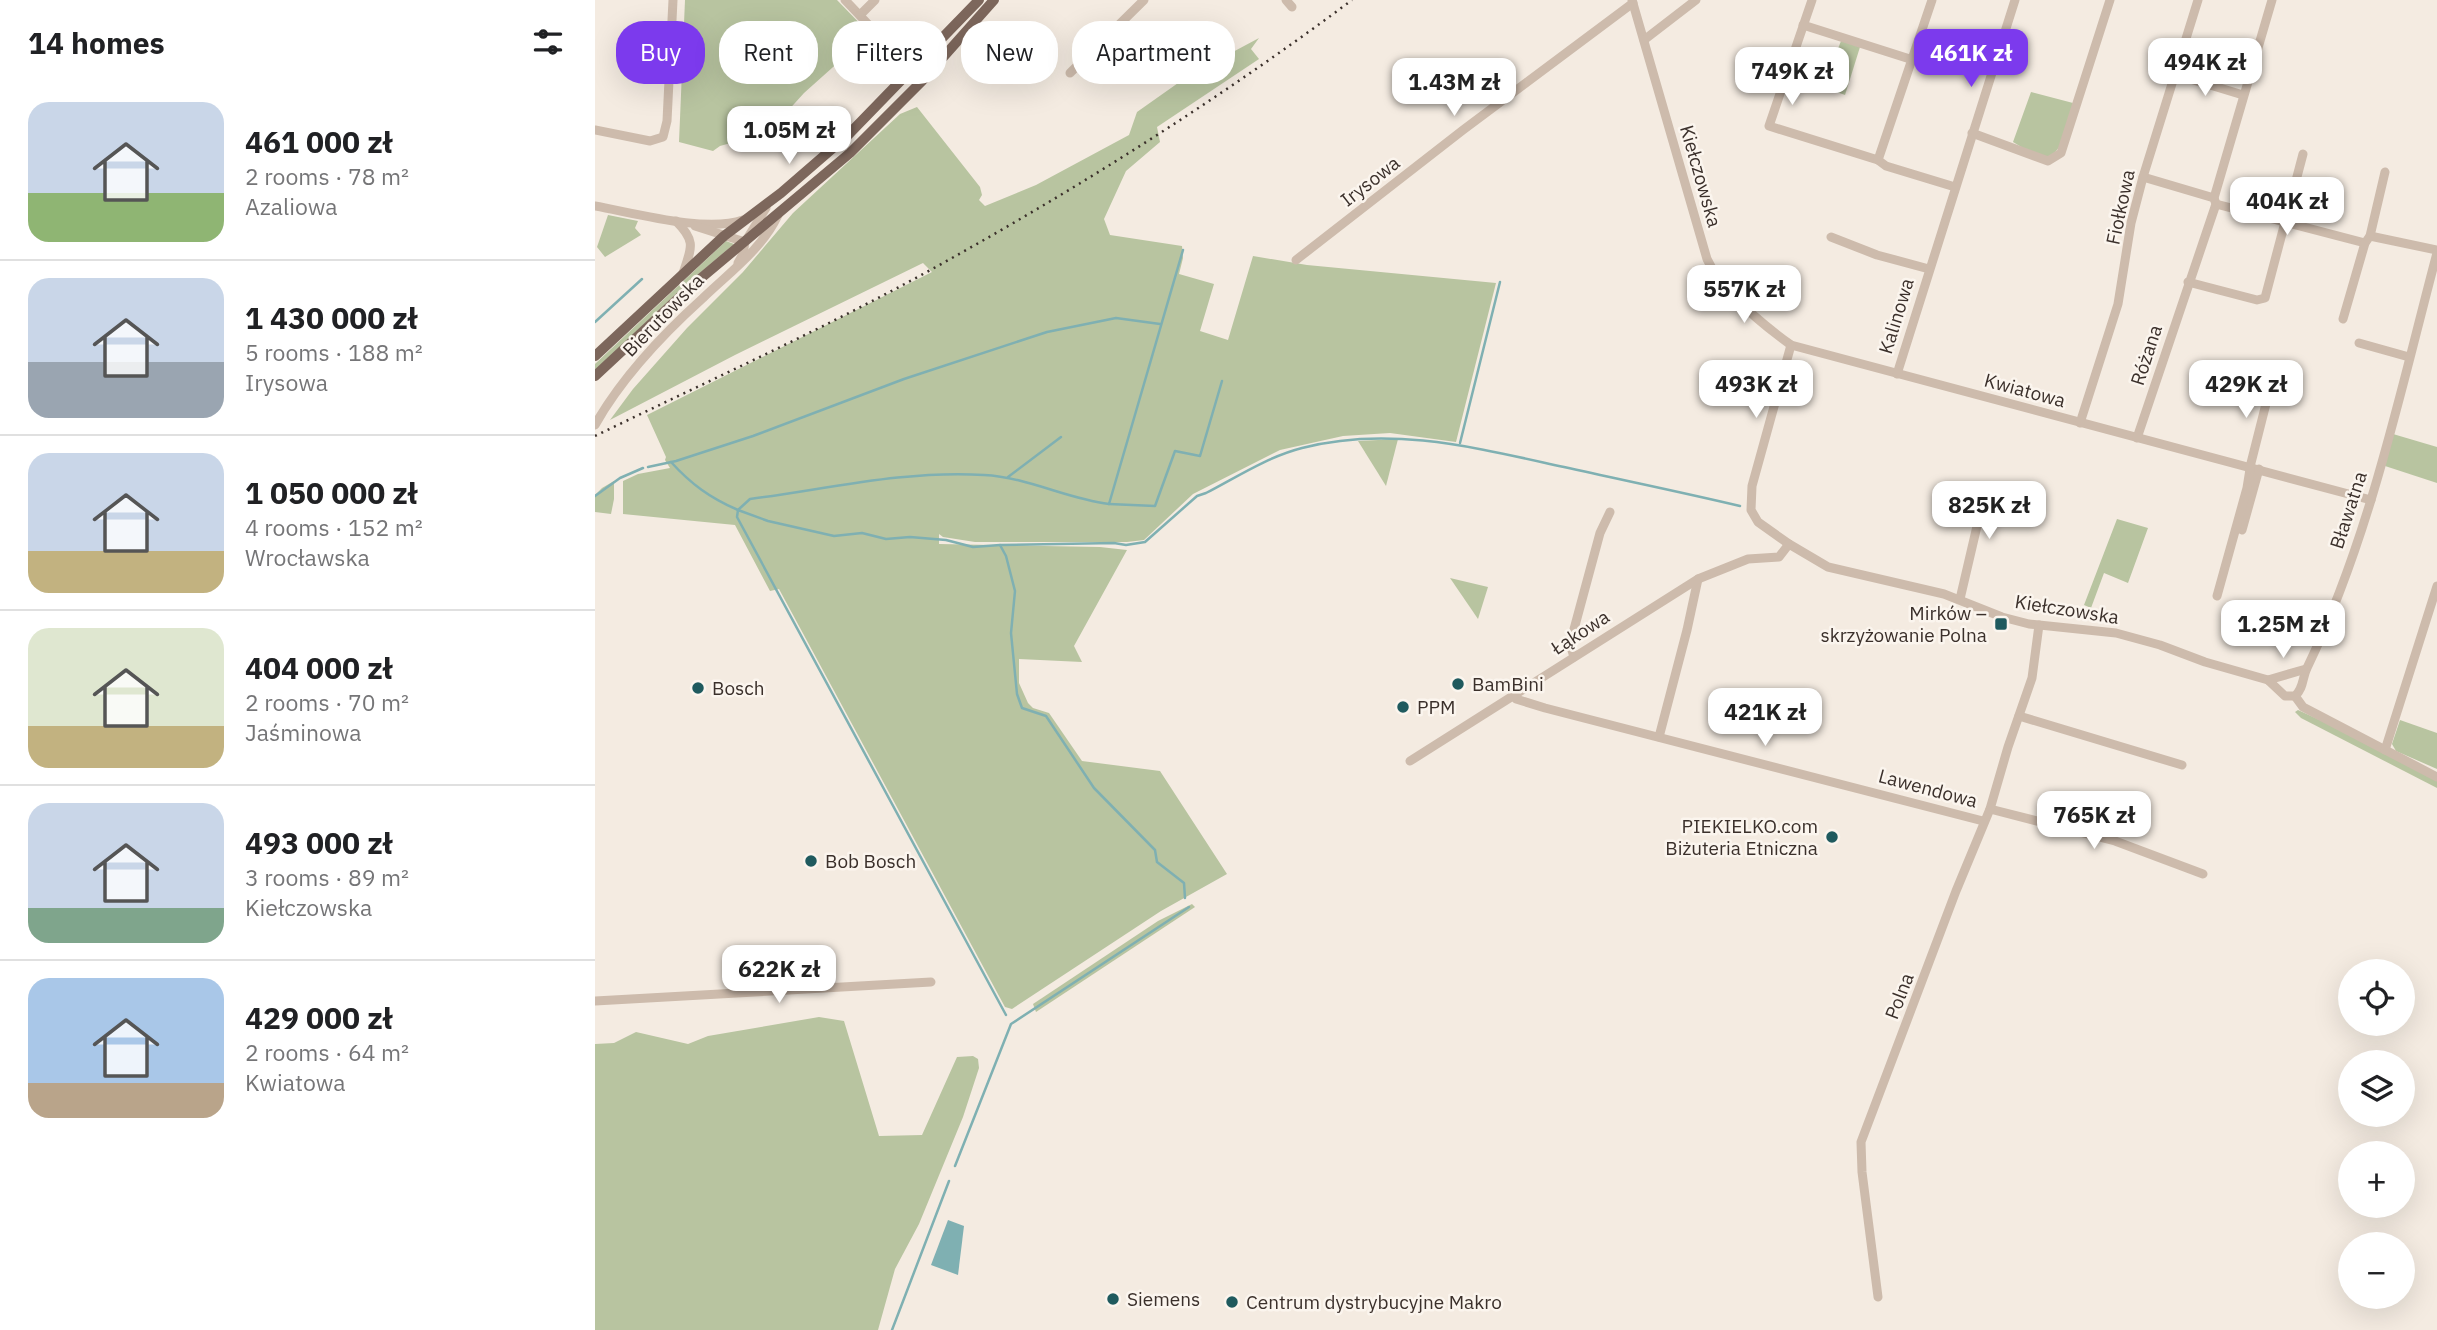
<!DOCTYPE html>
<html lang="en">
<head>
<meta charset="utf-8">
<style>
	body { margin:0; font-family:"IBM Plex Sans",sans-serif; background:#f6f6f6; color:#202124; height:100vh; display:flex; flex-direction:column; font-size:26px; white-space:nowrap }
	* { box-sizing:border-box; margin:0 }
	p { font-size:23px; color:#757577 }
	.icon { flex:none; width:38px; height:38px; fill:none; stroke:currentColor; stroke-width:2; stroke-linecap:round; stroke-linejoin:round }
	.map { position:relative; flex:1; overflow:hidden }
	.sheet { display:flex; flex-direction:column; background:#fff; width:595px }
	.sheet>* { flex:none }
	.banner { position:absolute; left:21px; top:21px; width:665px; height:63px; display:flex; gap:14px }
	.tools { position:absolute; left:1743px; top:959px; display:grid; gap:14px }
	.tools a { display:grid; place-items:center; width:77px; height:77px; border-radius:50%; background:#fff; box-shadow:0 7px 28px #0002; font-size:35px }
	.price { position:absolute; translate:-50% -60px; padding:0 16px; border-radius:14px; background:#fff; color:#222; font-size:23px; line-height:46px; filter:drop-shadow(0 2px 4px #0008) }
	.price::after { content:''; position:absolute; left:50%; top:42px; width:21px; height:16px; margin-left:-10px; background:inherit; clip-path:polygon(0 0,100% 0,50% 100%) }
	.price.active { background:#7c3aed; color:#fff }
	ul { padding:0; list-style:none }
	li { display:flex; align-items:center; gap:21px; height:175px; padding:0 28px }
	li+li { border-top:2px solid #e0e0e0 }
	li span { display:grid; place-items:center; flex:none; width:196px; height:140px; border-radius:21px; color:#555 }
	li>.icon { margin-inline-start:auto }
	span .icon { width:84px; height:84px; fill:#fffc; stroke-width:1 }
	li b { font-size:30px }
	h2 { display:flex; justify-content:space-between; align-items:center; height:84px; padding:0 28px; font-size:30px }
	.pill { padding:0 24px; border-radius:28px; background:#fff; box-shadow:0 7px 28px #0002; font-size:24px; line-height:63px }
	.pill.active { background:#7c3aed; color:#fff }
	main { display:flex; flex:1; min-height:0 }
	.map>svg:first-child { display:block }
	.green { fill:#b8c4a0 }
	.water { fill:#7fb0b2 }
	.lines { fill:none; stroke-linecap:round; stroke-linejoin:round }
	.stream { stroke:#7fb0b2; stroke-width:2.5 }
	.minor { stroke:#cdbbac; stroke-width:9 }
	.major { stroke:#7d675c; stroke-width:10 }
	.rail { stroke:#3b302b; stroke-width:2.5; stroke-dasharray:2 5; stroke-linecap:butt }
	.poi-dot { fill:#1f5a5e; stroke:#fbf5ee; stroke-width:2.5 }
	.labels { text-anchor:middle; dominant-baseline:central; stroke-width:5; stroke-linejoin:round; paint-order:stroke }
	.street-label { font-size:19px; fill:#3b302b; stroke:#fbf5ee }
	.poi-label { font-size:19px; fill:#3b302b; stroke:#fbf5ee; text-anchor:start }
</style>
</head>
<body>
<main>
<section class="sheet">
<h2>14 homes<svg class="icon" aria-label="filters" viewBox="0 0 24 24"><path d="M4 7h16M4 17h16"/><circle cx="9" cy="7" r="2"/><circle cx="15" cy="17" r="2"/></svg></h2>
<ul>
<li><span style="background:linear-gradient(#c9d6e8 65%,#8fb573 0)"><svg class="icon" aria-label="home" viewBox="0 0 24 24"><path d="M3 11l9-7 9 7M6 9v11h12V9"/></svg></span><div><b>461 000 zł</b><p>2 rooms · 78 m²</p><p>Azaliowa</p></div></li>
<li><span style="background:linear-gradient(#c9d6e8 60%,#9aa5b1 0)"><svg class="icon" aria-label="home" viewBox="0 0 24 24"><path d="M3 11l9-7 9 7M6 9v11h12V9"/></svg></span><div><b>1 430 000 zł</b><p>5 rooms · 188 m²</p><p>Irysowa</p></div></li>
<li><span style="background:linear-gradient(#c9d6e8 70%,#c2b280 0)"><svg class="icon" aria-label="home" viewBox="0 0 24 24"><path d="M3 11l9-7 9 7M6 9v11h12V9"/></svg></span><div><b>1 050 000 zł</b><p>4 rooms · 152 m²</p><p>Wrocławska</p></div></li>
<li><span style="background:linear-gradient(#dfe7d0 70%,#c2b280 0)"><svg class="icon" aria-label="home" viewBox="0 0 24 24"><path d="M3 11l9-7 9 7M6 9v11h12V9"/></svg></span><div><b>404 000 zł</b><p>2 rooms · 70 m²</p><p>Jaśminowa</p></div></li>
<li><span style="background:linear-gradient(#c9d6e8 75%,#7fa58c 0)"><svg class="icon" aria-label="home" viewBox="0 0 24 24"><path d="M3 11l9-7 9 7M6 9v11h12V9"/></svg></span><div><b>493 000 zł</b><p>3 rooms · 89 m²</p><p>Kiełczowska</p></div></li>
<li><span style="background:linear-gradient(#a9c7e8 75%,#b9a48a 0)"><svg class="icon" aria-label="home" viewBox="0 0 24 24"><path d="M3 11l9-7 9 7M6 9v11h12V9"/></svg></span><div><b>429 000 zł</b><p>2 rooms · 64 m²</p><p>Kwiatowa</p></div></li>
</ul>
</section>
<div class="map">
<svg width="1842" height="1330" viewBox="0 0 1842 1330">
	<rect width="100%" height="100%" fill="#f4ebe1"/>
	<g class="green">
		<path d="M90,0H242L275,34L209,93L190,114H186L150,139L125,146L118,151L84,142Z"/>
		<path d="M664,38L656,49L664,59L562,127L565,142L531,171L509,219L515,235L587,246L588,258L584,274L619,284L605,331L633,340L658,256L712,265L901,283L861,442L795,433L748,436L685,450L598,494L549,540L532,542H380L348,537L344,534V544L505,547L532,550L479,646L487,662L424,659V683L433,703L438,708L454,713L487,761L565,771L632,874L566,911L417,1009L410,1007L184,589L175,591L140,525L28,514V481L43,474L75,468L70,460L71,457L52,415L337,272L328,263L140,355L15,420L38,389L92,328L148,272L198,213L305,114L322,107L385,187L387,195L384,200L390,206L441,185L534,135L542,112L593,76Z"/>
		<path d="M1246,41L1265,47L1250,95L1228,87Z"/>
		<path d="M1436,92L1478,103C1473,121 1470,149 1453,158L1438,154L1418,142Z"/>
		<path d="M13,215L43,221L40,228L46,235L10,257L2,247Z"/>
		<path d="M131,241L139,244L94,282L0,370V364Z"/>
		<path d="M1798,434L1842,447V483L1790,466Z"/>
		<path d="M803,439L791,486L763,441Z"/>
		<path d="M19,481V499L16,514L0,512V495L7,488Z"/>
		<path d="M1522,519L1553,528L1533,583L1509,573L1496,608L1489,605Z"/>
		<path d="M855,578L893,587L883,619Z"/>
		<path d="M1703,710L1740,727L1842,780V788L1706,718L1700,712Z"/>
		<path d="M1805,720L1842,733V769L1801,751L1797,744Z"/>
		<path d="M597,904L600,907L441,1012L438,1004L563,921Z"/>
		<path d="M224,1017L249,1021L284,1136L327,1135L362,1057L378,1056L383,1059L384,1068L368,1117L324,1224L300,1269L283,1330H0V1044L19,1043L41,1032L93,1044L113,1036Z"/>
	</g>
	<path class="water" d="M353,1220L369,1226L363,1275L336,1265Z"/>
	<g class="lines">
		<g class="stream">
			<path d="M0,322L47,279"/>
			<path d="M865,443L905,282"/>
			<path d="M76,462C96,484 115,498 143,510L155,499C232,489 310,470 389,475C432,477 472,499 514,504L588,250"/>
			<path d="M53,467L81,461L158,436L309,379L452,332L521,318L565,324"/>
			<path d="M413,477L466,437"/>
			<path d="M0,496L25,478L48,468"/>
			<path d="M514,504L560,506L580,451L605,456L627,381"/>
			<path d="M405,545L411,556L420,591L416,633L422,694L427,708L451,716L499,788L560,850L562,862L589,883L590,898"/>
			<path d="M411,1015L142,517L143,510L173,521L239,536L267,533L291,539L315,537L351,540L378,547L405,545L519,543L531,545L550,542L602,496L611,493C642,477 672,457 707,448C795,425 882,448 969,467C1027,480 1086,492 1145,506"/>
			<path d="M360,1166L416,1024L594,907"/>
			<path d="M297,1330L354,1181"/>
		</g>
		<g class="minor">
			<path d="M250,0L327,81"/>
			<path d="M691,0L697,7"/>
			<path d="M1037,0L1112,259C1127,291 1167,324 1196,345L1776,500"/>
			<path d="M1217,0L1174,126L1283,160"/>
			<path d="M1337,0L1283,160L1291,166L1360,187"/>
			<path d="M265,15L280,0"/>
			<path d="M1208,25L1318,60"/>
			<path d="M1049,40L1101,0"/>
			<path d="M475,73L549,0"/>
			<path d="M1579,74L1648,95"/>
			<path d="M0,130L55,141L68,137L72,121L78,0"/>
			<path d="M1377,133L1453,161L1466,153L1515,0"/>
			<path d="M1548,177L1619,198"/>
			<path d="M1621,204L1770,243"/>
			<path d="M0,206C39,213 111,233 148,220"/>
			<path d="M81,221C101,241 97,247 88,273"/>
			<path d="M100,226L150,242"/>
			<path d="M1775,236L1842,250"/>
			<path d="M1236,237L1282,255L1334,269"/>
			<path d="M701,260L868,130L1038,3"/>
			<path d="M143,263L148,254L150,242L171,208"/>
			<path d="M1593,282L1662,300L1670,298L1708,154"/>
			<path d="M1748,319L1770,243L1775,236L1790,172"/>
			<path d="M1764,343L1814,357"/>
			<path d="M1196,345L1157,486L1156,510L1163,522L1194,544L1233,567L1349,594L1407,617L1434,624L1521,633L1565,645L1610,662L1673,680L1690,696H1700C1709,688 1707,678 1712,668C1775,537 1805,392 1842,253"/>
			<path d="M1302,374L1420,0"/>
			<path d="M1485,423L1523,304L1536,223L1548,177L1603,0"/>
			<path d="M0,425C27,377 67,335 108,298C135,272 167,249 183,215"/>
			<path d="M1542,438L1621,204L1619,198L1677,0"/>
			<path d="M1647,530L1664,469"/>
			<path d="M1622,596L1652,488L1656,463L1677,380"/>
			<path d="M1365,599L1386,509L1389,503L1396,502L1440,515"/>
			<path d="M979,657L975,644L1005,533L1015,512"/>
			<path d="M1673,680L1711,669"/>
			<path d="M918,694L921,699L950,708L1388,821"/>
			<path d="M1700,696L1708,707L1842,777"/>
			<path d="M1424,716L1587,765"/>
			<path d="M1064,737L1092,630L1103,579"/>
			<path d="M1790,750L1842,586"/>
			<path d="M815,761L1103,579L1153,559L1184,557L1194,544"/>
			<path d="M1395,809L1520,841L1608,874"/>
			<path d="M0,1001L336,982"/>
			<path d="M1283,1297L1267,1172L1266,1142L1361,891L1395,809L1413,747L1437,678L1444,625"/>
		</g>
		<g class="major">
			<path d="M0,356L129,236L186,193L253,135L384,0"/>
			<path d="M0,376L99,284L255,153L327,81L399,0"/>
		</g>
		<path class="rail" d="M0,436C107,384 215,335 319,279C471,196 619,103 757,0"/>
	</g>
	<g class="poi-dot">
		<rect x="1399" y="617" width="14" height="14" rx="3.5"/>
		<circle cx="863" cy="684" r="7"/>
		<circle cx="103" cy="688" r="7"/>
		<circle cx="808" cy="707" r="7"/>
		<circle cx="1237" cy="837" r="7"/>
		<circle cx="216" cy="861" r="7"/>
		<circle cx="518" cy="1299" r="7"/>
		<circle cx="637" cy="1302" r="7"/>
	</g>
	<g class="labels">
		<g class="street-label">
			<text transform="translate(1106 176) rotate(74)">Kiełczowska</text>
			<text transform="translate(775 181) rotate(-38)">Irysowa</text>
			<text transform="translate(1525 207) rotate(-78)">Fiołkowa</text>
			<text transform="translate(68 315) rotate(-46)">Bierutowska</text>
			<text transform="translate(1301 316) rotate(-73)">Kalinowa</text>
			<text transform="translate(1551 355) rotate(-72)">Różana</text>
			<text transform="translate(1430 390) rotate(15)">Kwiatowa</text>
			<text transform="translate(1753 510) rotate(-72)">Bławatna</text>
			<text transform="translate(1472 609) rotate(9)">Kiełczowska</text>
			<text transform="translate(985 632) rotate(-33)">Łąkowa</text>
			<text transform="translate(1333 788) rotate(15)">Lawendowa</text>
			<text transform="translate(1304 996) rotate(-69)">Polna</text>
		</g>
		<g class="poi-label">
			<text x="1392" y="613" text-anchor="end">Mirków –<tspan x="1392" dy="22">skrzyżowanie Polna</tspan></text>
			<text x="877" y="684">BamBini</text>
			<text x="117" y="688">Bosch</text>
			<text x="822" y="707">PPM</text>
			<text x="1223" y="826" text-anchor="end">PIEKIELKO.com<tspan x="1223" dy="22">Biżuteria Etniczna</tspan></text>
			<text x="230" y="861">Bob Bosch</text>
			<text x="532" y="1299">Siemens</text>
			<text x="651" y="1302">Centrum dystrybucyjne Makro</text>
		</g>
	</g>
</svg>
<div class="tools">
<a><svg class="icon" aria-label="locate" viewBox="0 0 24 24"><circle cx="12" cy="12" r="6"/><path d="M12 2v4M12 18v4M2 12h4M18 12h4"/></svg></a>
<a><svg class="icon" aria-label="layers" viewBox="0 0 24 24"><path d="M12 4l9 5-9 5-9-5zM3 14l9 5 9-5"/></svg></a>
<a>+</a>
<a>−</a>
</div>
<b class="price active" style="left:1376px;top:89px">461K zł</b>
<b class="price" style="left:1610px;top:98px">494K zł</b>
<b class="price" style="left:1197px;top:107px">749K zł</b>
<b class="price" style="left:859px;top:118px">1.43M zł</b>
<b class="price" style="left:194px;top:166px">1.05M zł</b>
<b class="price" style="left:1692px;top:237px">404K zł</b>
<b class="price" style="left:1149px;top:325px">557K zł</b>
<b class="price" style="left:1161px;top:420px">493K zł</b>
<b class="price" style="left:1651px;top:420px">429K zł</b>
<b class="price" style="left:1394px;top:541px">825K zł</b>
<b class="price" style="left:1688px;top:660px">1.25M zł</b>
<b class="price" style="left:1170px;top:748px">421K zł</b>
<b class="price" style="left:1499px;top:851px">765K zł</b>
<b class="price" style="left:184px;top:1005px">622K zł</b>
<div class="banner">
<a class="pill active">Buy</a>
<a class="pill">Rent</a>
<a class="pill">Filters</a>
<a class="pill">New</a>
<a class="pill">Apartment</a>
</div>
</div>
</main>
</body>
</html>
